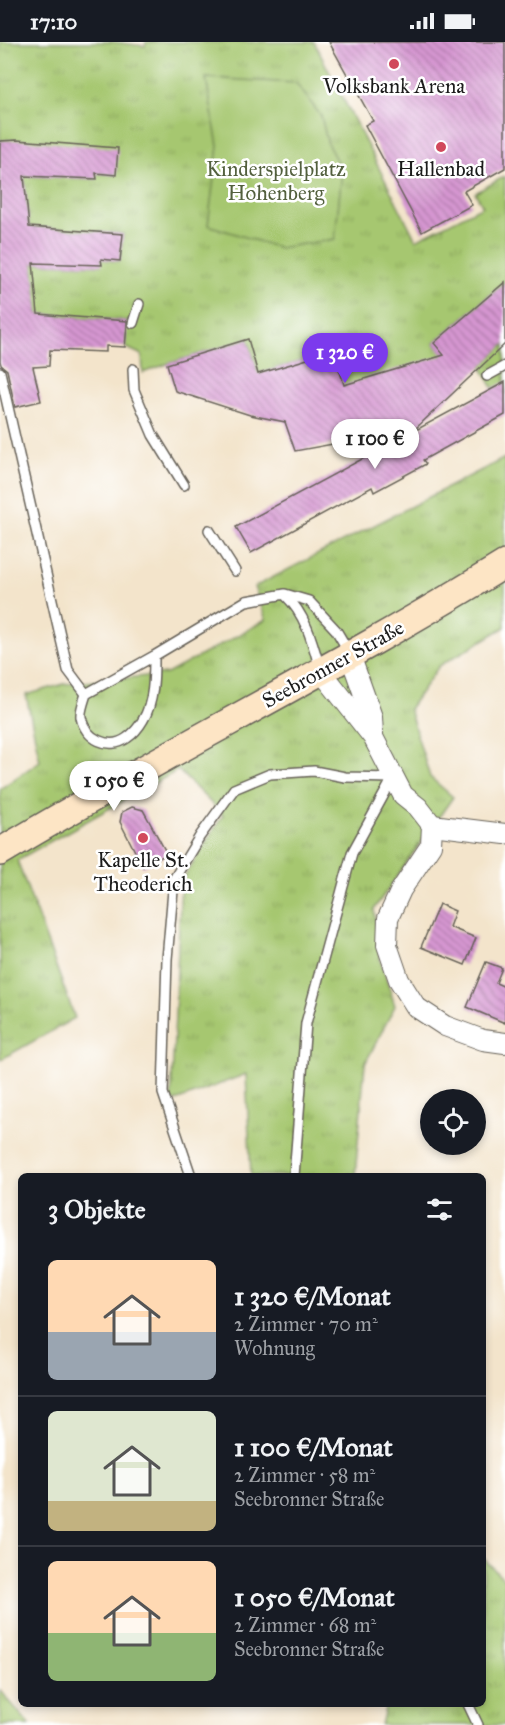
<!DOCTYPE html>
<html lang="de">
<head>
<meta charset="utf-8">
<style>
	body { margin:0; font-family:"IM FELL Great Primer",serif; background:#20242c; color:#f1f3f6; height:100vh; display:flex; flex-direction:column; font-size:22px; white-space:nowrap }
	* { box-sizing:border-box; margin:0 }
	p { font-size:20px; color:#9ea1a6 }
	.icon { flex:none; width:33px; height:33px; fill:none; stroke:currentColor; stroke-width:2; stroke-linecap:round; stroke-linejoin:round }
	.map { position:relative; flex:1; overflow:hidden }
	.panel { position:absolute; left:18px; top:1131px; width:468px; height:534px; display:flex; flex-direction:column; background:#171b24; border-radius:9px; box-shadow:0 3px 9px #0003 }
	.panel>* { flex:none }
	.buttons { position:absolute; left:420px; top:1047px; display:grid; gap:12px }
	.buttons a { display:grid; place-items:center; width:66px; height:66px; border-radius:50%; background:#171b24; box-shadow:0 3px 9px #0003; font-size:30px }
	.price { position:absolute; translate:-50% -51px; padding:0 14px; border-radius:21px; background:#fff; color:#222; font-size:20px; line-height:39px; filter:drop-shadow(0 2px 3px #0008) }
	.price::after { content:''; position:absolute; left:50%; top:36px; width:18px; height:14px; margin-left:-9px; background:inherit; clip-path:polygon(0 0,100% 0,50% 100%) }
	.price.on { background:#7c3aed; color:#fff }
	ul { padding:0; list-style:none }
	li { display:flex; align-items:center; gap:18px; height:150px; padding:0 30px }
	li+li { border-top:2px solid #363941 }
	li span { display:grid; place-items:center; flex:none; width:168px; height:120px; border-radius:9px; color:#555 }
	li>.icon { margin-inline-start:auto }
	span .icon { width:72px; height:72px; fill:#fffc; stroke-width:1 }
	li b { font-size:26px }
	h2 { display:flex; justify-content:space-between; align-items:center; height:72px; padding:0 30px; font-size:26px }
	.status { display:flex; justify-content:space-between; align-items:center; height:42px; padding:0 30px; background:#171b24; direction:ltr }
	.status svg { height:16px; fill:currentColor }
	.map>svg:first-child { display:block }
	.grass { fill:url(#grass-tufts); stroke:#617246; stroke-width:1.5 }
	.park { fill:#a6c770; stroke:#617246; stroke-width:1.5 }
	.building { fill:url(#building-back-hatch) }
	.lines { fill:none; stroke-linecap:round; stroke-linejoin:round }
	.lane-casing { stroke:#676259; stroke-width:12 }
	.street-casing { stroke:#676259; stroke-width:22 }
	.secondary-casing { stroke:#676259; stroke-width:30 }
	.lane { stroke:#fff; stroke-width:9 }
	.street { stroke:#fff; stroke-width:20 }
	.secondary { stroke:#fde5c5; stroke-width:27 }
	.poi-dot { fill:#d1495b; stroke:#fff; stroke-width:2 }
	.labels { text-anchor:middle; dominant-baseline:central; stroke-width:5; stroke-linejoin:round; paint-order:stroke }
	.poi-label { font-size:21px; fill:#1c1c1c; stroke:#fff }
	.park-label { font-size:21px; fill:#53603e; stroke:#fff }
	.street-label { font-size:21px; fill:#1c1c1c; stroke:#fff }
</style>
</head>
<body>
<div class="status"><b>17:10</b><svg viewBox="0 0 49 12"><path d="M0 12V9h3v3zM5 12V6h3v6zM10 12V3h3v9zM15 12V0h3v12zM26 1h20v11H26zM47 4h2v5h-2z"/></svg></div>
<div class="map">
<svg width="505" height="1683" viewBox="0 0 505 1683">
	<defs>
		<pattern id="grass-tufts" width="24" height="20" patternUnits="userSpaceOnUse" patternTransform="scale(1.5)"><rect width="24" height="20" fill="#a6c770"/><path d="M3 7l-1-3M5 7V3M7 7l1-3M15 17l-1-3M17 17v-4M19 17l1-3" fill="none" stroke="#8eaa60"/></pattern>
		<pattern id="building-back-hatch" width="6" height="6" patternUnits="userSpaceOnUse" patternTransform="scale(1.5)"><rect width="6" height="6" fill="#d696d1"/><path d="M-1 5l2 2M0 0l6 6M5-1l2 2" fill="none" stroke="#ad7aa9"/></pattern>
	</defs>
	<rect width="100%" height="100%" fill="#fff"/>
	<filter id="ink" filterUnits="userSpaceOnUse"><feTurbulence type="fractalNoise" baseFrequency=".0167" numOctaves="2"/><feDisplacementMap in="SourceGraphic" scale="12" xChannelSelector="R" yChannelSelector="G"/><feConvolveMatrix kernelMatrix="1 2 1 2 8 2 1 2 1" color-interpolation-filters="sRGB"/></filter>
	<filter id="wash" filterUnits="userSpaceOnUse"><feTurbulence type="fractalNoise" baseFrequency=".008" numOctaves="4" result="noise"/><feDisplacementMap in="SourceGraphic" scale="24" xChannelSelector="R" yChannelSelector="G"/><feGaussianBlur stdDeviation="1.35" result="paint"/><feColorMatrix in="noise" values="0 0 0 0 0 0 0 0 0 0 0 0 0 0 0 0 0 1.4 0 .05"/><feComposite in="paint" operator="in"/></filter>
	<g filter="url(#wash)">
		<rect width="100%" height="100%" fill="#f3e4cb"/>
		<g class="grass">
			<path d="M0,0H113L145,4L146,0H314L416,198L483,164L475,151L505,134V240L434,301L447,316L340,345L343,338L334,309L255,333L257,327L248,297L167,322L143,331L142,313L125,305L127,279L38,272L33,221L101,223V217L120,219L123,192L29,185L24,134L96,137V131L115,133L7,99H0Z"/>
			<path d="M505,302V351L493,346L481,324Z"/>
			<path d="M505,416V585L439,624L409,667L430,735L453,755L374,867L380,917L395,964L365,1022L355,1134H251L246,1032L171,1061L181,840L223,773L178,728L17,818L75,976L0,1018V747L40,719L26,653L64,642L167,632L266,578L254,545Z"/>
			<path d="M483,1516L505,1538V1683H381L386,1662H483Z"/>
			<path d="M0,1648L30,1683H0Z"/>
		</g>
		<path class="park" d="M206,36L296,41L321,74L328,103L342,129L335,197L279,206L208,183L218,104Z"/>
		<g id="blocks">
			<g class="building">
				<path d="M329,0H505V126L464,149L472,163L422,190L365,83L373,79Z"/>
				<path d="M17,98L118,106L116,133L96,131L97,137L24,134L29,185L123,192L120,219L101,217L102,223L33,221L38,272L127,279V284L125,305L106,304V310L50,308L49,324L33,325L41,359L15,365L7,328L1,323L0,319V99Z"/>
				<path d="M505,240V302L415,387L295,409L285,380L250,373L175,349L167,322L248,297L258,332L334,309L344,343L444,313L434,301Z"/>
				<path d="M505,340V373L423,418L426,422L374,450L372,445L251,511L236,485Z"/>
				<path d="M132,765L143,768L167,812L143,825L120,780L122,770Z"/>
				<path d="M439,862L455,869L449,885L476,896L465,923L421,905Z"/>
				<path d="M486,920L502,926L496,941L505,945V981L467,965Z"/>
			</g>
		</g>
	</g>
	<g filter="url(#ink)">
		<use href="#blocks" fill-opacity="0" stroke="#676259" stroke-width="1.5"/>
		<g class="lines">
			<defs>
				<g id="lane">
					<path d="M133,281L139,262"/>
					<path d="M133,327L134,348L153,393L184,443"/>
					<path d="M0,330L68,628L86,652"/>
					<path d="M487,334L505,324"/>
					<path d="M209,488L235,529"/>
					<path d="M286,554C306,573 313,602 320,627"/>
					<path d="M154,614C154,635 154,660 143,678C139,685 133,692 127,696C109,709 85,697 81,675C80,669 84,659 86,652L154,614L246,559L285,552L309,559L336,588L349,610"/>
					<path d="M191,1134L163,1051L167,917L174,837L200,794L234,747L270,732L314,729L345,735L393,736L352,811L306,981L294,1134"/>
					<path d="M468,1662L478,1683"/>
				</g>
				<g id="street">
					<path d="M350,613L372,675L373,692"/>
					<path d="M321,629L373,695L403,753L418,765L432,783L431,803L401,848L388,876L387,903L399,938L416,965L445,984L483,998L505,1001"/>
					<path d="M432,783L505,792"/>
				</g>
				<path id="secondary" d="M0,810C166,710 340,624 505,522"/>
			</defs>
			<use href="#lane" class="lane-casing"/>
			<use href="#street" class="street-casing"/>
			<use href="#secondary" class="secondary-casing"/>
			<use href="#lane" class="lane"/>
			<use href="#street" class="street"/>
			<use href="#secondary" class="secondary"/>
		</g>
	</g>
	<g class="poi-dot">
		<circle cx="394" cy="22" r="6"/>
		<circle cx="441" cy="105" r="6"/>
		<circle cx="143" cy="796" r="6"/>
	</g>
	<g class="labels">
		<g class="poi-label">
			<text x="394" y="44">Volksbank Arena</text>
			<text x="441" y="127">Hallenbad</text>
			<text x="143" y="818">Kapelle St.<tspan x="143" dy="24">Theoderich</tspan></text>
		</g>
		<g class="park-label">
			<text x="276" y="127">Kinderspielplatz<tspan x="276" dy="24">Hohenberg</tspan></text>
		</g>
		<g class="street-label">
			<text transform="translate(333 622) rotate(-29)">Seebronner Straße</text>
		</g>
	</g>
</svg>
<div class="buttons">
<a><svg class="icon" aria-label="locate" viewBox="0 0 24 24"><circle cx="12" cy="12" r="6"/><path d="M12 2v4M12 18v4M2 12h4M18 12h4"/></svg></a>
</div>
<b class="price on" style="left:345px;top:342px">1 320 €</b>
<b class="price" style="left:375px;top:428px">1 100 €</b>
<b class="price" style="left:114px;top:770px">1 050 €</b>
<section class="panel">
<h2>3 Objekte<svg class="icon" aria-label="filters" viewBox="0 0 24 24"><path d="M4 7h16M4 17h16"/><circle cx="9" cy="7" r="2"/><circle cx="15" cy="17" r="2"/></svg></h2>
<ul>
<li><span style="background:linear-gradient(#ffd9b3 60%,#9aa5b1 0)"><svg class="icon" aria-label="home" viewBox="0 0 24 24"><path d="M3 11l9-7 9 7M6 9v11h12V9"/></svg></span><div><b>1 320 €/Monat</b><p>2 Zimmer · 70 m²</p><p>Wohnung</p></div></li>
<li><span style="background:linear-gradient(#dfe7d0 75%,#c2b280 0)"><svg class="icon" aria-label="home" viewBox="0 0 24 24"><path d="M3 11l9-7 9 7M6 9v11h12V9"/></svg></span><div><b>1 100 €/Monat</b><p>2 Zimmer · 58 m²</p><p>Seebronner Straße</p></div></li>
<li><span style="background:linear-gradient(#ffd9b3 60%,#8fb573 0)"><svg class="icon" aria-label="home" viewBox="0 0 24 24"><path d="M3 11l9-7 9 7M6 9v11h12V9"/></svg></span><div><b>1 050 €/Monat</b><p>2 Zimmer · 68 m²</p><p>Seebronner Straße</p></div></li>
</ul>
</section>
</div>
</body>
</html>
